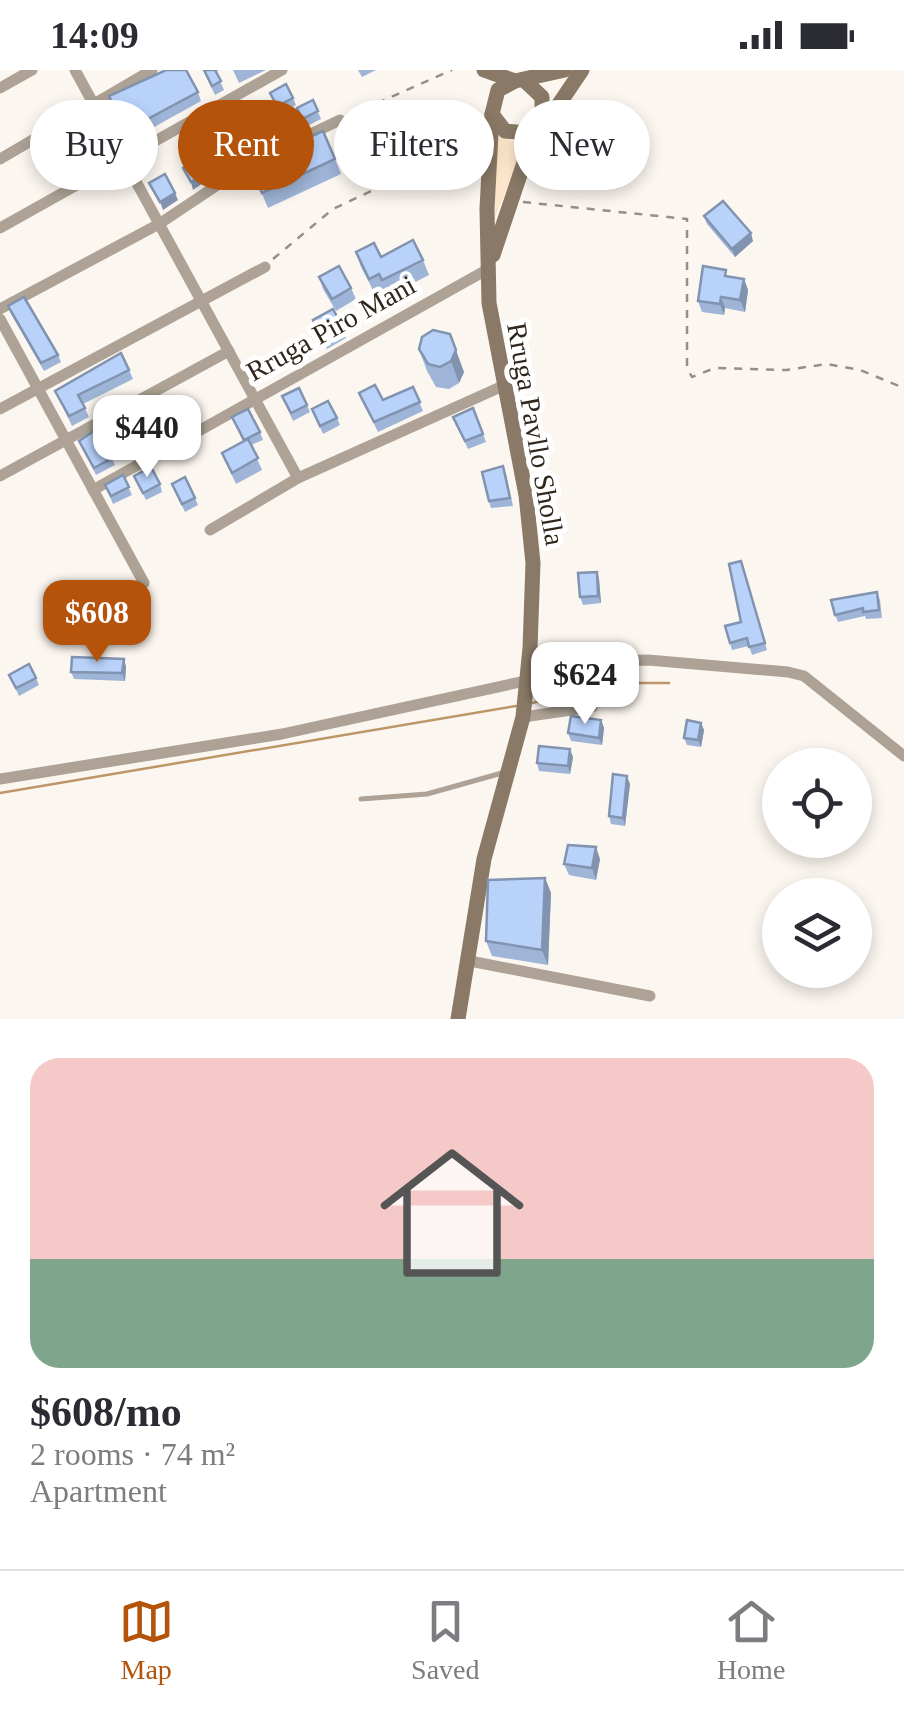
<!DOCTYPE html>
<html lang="en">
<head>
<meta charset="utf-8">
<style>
	body { margin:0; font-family:Georgia,serif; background:#f7f7f7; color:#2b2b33; height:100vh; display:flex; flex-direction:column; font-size:38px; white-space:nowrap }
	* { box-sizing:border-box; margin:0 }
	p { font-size:32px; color:#7c7c81 }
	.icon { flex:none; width:55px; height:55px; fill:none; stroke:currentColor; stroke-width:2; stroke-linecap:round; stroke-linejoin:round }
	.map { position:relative; height:949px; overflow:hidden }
	.drawer { display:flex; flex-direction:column; background:#fff; flex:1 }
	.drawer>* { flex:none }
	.top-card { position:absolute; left:30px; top:30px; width:845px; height:90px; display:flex; gap:20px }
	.tools { position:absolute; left:762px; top:678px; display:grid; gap:20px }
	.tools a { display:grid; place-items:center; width:110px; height:110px; border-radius:50%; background:#fff; box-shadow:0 5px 15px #0003; font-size:50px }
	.price { position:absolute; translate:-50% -85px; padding:0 22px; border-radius:20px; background:#fff; color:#222; font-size:32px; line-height:65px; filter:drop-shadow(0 2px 5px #0008) }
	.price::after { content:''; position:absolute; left:50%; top:60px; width:30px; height:22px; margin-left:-15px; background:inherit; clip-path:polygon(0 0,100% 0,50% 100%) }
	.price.selected { background:#b45309; color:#fff }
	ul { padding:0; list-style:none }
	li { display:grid; align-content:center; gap:20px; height:530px; padding:0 30px }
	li+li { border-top:2px solid #e1e1e2 }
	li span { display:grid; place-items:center; height:310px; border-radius:30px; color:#555 }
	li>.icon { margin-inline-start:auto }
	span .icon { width:180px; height:180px; fill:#fffc; stroke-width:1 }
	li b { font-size:42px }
	.pill { padding:0 35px; border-radius:45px; background:#fff; box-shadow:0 5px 15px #0003; font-size:35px; line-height:90px }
	.pill.selected { background:#b45309; color:#fff }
	.status { display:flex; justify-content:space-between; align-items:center; height:70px; padding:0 50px; background:#fff; direction:ltr }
	.status svg { height:28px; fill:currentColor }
	.tabs { display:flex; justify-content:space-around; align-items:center; height:140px; border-top:2px solid #e1e1e2; background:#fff; font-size:28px; color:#7c7c81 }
	.tabs a { display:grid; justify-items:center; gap:5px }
	.tabs .selected { color:#b45309 }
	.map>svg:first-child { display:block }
	.grass { fill:#fde5ca }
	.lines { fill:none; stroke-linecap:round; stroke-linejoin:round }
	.stream { stroke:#bc9667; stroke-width:2.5 }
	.path { stroke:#978f86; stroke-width:2.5; stroke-dasharray:8 8; stroke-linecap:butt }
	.lane { stroke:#ada295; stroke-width:5 }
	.street { stroke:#ada295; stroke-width:11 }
	.secondary { stroke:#897966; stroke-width:15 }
	.wall { fill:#9eb5d7 }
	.shaded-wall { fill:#8193af }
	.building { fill:#b8d2fa; stroke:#8193af; stroke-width:2.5 }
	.labels { text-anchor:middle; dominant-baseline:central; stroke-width:10; stroke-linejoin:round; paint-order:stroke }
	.street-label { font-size:28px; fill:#30261b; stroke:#fff }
</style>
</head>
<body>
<div class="status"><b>14:09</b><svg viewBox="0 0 49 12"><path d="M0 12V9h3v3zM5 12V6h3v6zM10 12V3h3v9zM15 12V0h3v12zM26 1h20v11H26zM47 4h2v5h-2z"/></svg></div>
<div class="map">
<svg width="904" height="949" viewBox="0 0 904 949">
	<rect width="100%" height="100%" fill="#fcf6f0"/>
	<path class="grass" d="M496,64L512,71L528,67L495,147Z"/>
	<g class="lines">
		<g class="stream">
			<path d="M529,634L603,613H669"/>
			<path d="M0,723L516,636"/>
		</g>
		<g class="path">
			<path d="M348,46L452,0"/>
			<path d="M523,132L687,149V298L692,307L715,298L786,300L827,294L860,300L904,318"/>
			<path d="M273,189L333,139L386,114L476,82"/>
		</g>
		<path class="lane" d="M361,729L427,724L502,703"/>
		<g class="street">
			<path d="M75,0L298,408"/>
			<path d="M0,18L32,0"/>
			<path d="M0,89L152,0"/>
			<path d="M0,158L282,0"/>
			<path d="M0,239L159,154L252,92L340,50"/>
			<path d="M0,249L144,513"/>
			<path d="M0,339L265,197"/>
			<path d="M0,406L229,281"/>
			<path d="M93,420L490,198"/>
			<path d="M210,460L298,408L505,315"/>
			<path d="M528,592L648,590L788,602L804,606L904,686"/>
			<path d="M523,647L592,637"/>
			<path d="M0,709L282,664L525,611"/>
			<path d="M470,891L650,926"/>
		</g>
		<g class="secondary">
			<path d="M484,0L515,11"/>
			<path d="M526,12L542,27V49L527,63L505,61L492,44L498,20L515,11L565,0"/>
			<path d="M542,49L557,37L582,0"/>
			<path d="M493,185L536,57"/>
			<path d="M458,949L484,789L523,647L530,578L533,493L526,425L489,233L487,139L492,44"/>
		</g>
	</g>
	<g class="wall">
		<path d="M203,0H219L216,2L224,20L215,25Z"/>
		<path d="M233,0H266L239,13Z"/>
		<path d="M358,0H376L362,7Z"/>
		<path d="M198,22L201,31L129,71L109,26Z"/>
		<path d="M270,23L293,28L296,35L280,44Z"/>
		<path d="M313,30L321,49L305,57L297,38Z"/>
		<path d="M238,42L267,52L270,60L252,69Z"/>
		<path d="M305,76L335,89L341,104L268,138L250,95L268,93Z"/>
		<path d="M704,146L753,171L735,187L707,154Z"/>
		<path d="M356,182L381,187L423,190L429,205L388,226L384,219L375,224L361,197Z"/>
		<path d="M728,206L744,209L748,220L745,242L725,238L724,245L702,242L698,231Z"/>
		<path d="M319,207L351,218L356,229L336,241L323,219Z"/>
		<path d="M8,236L58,285L61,292L44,301L11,244Z"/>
		<path d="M313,250L342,256L346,268L327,279L317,262Z"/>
		<path d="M422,267L464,302L459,313L449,319L436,317L427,301L419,279Z"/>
		<path d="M129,300L133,309L83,334L89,347L72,356L55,321Z"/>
		<path d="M413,317L423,341L378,362L359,323L383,330Z"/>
		<path d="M282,326L307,335L310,342L293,351Z"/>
		<path d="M473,338L486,372L468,379L453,347Z"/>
		<path d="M312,339L337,348L340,355L323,364Z"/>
		<path d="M232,347L260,362L263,370L251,375L262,400L236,414L222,383L243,371Z"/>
		<path d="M130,360L133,367L108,380L115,395L96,405L79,371Z"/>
		<path d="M506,404L513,436L491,438L489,431Z"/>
		<path d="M123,405L132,425L113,434L105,415Z"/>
		<path d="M134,406L160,414L162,422L146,430Z"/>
		<path d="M172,414L195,428L198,435L185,442Z"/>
		<path d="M741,491L767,580L752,585L749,576L732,580L725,556L741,552Z"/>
		<path d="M597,502L599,509L601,533L583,535L580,527Z"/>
		<path d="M877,522L880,530L882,548L866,549L865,546L838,552L835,545Z"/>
		<path d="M124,589L126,597L125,611L74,609L71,602Z"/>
		<path d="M9,605L36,608L39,615L19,626Z"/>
		<path d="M601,650L604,658L602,675L571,671L568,663Z"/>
		<path d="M701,653L704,660L701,677L687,675L684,668Z"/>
		<path d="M573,687L570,704L539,701L537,693Z"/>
		<path d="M630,714L625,756L611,754L609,746Z"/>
		<path d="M600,789L596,810L569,805L564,794Z"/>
		<path d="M545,808L551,823L548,895L492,886L486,871Z"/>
	</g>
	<g class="shaded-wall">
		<path d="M204,104L206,111L193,120L191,112Z"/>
		<path d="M175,123L178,130L163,140L160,132Z"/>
		<path d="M751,163L753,171L735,187L732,179Z"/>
		<path d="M744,209L748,220L745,242L740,230Z"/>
		<path d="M721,227L725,238L724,245L720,234Z"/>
		<path d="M456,280L464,302L459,313L451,291Z"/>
		<path d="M597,502L599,509L601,533L598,526Z"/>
		<path d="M124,589L126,597L125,611L122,603Z"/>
		<path d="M601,650L604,658L602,675L599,668Z"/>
		<path d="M701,653L704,660L701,677L698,670Z"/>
		<path d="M570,679L573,687L570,704L568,696Z"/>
		<path d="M627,706L630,714L625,756L623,748Z"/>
		<path d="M596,777L600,789L596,810L592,798Z"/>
		<path d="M545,808L551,823L548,895L542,880Z"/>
	</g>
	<g class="building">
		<path d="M166,0H186L198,22L125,61L109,26Z"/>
		<path d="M204,0H215L221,11L212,16Z"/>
		<path d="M286,14L293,28L277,36L270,23Z"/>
		<path d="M313,30L318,41L302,49L297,38Z"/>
		<path d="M256,32L267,52L250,62L238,42Z"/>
		<path d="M323,61L335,89L262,123L250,95L266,88L268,93L306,76L303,70Z"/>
		<path d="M197,90L204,104L191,112L183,98Z"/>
		<path d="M165,104L175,123L160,132L149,113Z"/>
		<path d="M723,131L751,163L732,179L704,146Z"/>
		<path d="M413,170L423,190L382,210L379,204L369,209L356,182L374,173L381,187Z"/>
		<path d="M339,196L351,218L332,229L319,207Z"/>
		<path d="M703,196L726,200L725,206L744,209L740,230L721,227L720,234L698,231Z"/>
		<path d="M24,227L58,285L41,293L8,236Z"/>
		<path d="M333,239L342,256L322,267L313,250Z"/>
		<path d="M433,260L450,264L456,280L451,291L440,297L428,294L419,279L422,267Z"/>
		<path d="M121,283L129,300L78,325L85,338L69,346L55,321Z"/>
		<path d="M375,315L383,330L413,317L420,332L374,352L359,323Z"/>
		<path d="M299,318L307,335L291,343L282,326Z"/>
		<path d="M328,331L337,348L320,356L312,339Z"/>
		<path d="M473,338L483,364L465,371L453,347Z"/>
		<path d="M248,339L260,362L244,370L232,347Z"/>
		<path d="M121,343L130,360L104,373L112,388L94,398L79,371Z"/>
		<path d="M248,369L258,388L232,403L222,383Z"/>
		<path d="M503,396L510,428L489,431L482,402Z"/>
		<path d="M151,397L160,414L143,423L134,406Z"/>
		<path d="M123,405L129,417L111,426L105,415Z"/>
		<path d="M185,407L195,428L182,434L172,414Z"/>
		<path d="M741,491L765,573L749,577L747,568L730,573L725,556L741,552L729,494Z"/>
		<path d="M597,502L598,526L580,527L578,503Z"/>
		<path d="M877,522L879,540L863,542V538L835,545L831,530Z"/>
		<path d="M72,587L124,589L122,603L71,602Z"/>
		<path d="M29,594L36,608L16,618L9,605Z"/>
		<path d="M571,646L601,650L599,668L568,663Z"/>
		<path d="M687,650L701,653L698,670L684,668Z"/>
		<path d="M539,676L570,679L568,696L537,693Z"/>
		<path d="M613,704L627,706L623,748L609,746Z"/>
		<path d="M568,775L596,777L592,798L564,794Z"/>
		<path d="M545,808L542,880L486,871L488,810Z"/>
	</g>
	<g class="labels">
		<g class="street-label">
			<text transform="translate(331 258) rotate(-29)">Rruga Piro Mani</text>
			<text transform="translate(536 364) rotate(80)">Rruga Pavllo Sholla</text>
		</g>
	</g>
</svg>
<div class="tools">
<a><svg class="icon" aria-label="locate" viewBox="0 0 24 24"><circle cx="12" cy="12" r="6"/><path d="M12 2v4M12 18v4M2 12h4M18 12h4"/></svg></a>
<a><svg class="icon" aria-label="layers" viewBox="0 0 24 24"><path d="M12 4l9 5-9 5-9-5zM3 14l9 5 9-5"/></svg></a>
</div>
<b class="price" style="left:147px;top:410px">$440</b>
<b class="price selected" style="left:97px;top:595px">$608</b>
<b class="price" style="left:585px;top:657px">$624</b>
<div class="top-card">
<a class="pill">Buy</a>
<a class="pill selected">Rent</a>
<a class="pill">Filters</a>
<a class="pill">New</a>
</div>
</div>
<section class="drawer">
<ul>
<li><span style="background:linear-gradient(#f6c9c9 65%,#7fa58c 0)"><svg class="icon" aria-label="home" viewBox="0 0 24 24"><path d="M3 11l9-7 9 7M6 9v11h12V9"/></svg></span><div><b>$608/mo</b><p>2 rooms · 74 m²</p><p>Apartment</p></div></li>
</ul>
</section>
<nav class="tabs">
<a class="selected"><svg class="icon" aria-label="map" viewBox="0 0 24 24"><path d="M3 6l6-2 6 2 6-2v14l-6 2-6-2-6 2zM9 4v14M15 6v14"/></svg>Map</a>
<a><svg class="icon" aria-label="saved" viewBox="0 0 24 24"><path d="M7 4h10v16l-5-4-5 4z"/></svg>Saved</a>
<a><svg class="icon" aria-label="home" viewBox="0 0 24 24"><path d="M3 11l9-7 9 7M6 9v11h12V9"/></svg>Home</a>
</nav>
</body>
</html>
